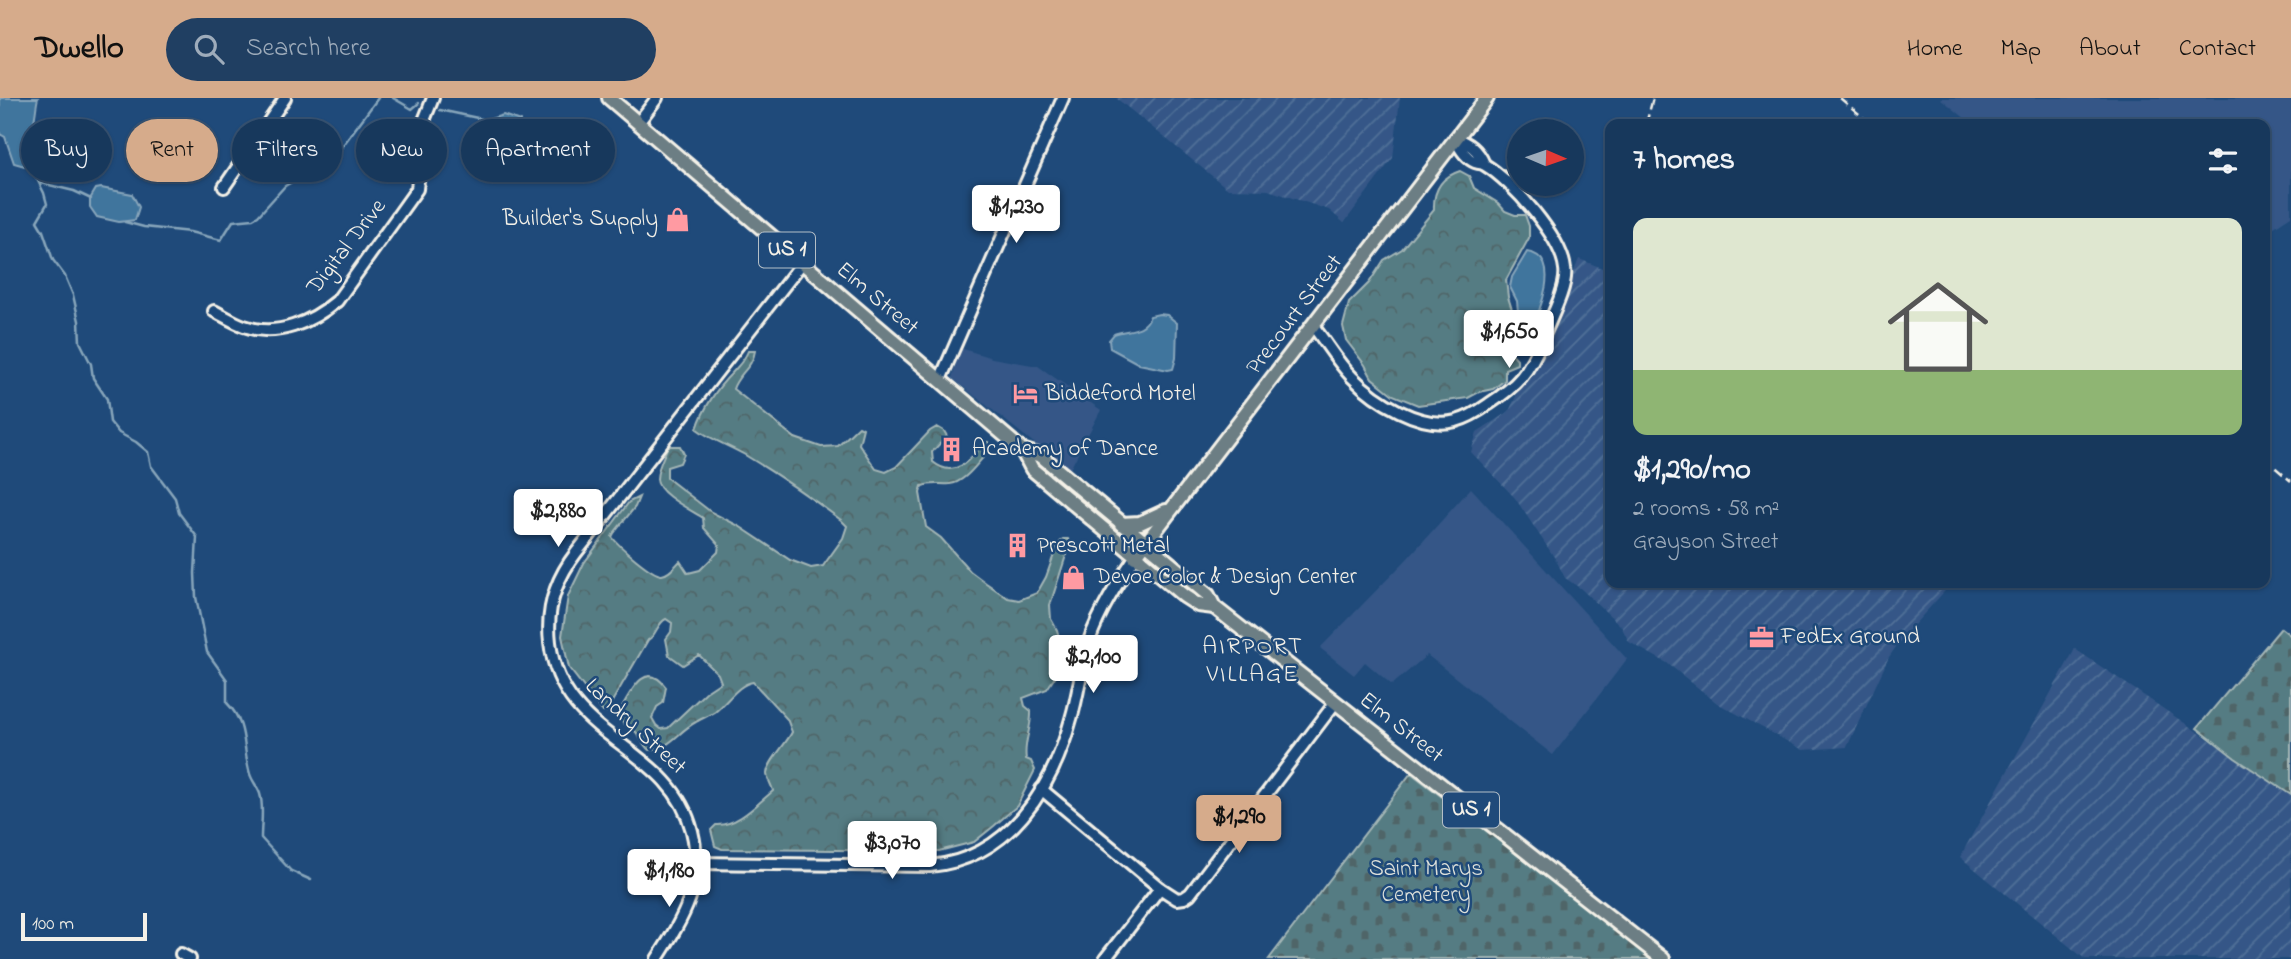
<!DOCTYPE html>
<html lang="en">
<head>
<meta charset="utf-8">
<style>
	body { margin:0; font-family:"Indie Flower",sans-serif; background:#203f62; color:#f1f3f6; height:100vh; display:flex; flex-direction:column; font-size:26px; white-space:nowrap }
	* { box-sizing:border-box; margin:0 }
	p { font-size:23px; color:#9eacbb }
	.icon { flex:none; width:38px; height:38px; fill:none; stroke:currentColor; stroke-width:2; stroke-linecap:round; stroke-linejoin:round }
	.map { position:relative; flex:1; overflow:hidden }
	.drawer { position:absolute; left:1605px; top:21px; width:665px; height:469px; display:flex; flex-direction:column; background:#17385c; border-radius:14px; box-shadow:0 2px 5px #0004,0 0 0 2px #365272 }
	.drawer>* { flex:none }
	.top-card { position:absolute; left:21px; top:21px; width:665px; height:63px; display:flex; gap:14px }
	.needle { width:46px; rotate:92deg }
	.buttons { position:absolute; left:1507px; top:21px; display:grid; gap:14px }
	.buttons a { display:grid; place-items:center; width:77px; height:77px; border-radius:50%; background:#17385c; box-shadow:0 2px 5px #0004,0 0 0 2px #365272; font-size:35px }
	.scale { position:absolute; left:21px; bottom:18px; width:126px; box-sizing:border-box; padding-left:7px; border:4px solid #f4f1e8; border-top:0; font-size:19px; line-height:24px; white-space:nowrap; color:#f4f1e8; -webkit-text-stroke:5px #1f4a7a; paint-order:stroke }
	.price { position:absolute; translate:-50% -60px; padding:0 16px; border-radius:7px; background:#fff; color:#222; font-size:23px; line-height:46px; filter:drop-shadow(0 2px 4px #0008) }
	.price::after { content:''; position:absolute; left:50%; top:42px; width:21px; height:16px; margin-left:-10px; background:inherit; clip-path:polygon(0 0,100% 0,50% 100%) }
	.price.on { background:#d6ab8b; color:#111 }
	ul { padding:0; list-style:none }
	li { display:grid; align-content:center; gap:14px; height:371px; padding:0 28px }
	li+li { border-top:2px solid #365272 }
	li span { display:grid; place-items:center; height:217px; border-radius:14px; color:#555 }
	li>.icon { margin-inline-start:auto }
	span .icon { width:126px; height:126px; fill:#fffc; stroke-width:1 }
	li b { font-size:30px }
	h2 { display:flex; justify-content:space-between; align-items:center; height:84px; padding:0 28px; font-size:30px }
	.chip { padding:0 24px; border-radius:32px; background:#17385c; box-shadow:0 2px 5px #0004,0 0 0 2px #365272; font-size:24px; line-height:63px }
	.chip.on { background:#d6ab8b; color:#111 }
	header { display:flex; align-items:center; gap:42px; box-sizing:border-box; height:98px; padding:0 35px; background:#d6ab8b; color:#111 }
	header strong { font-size:33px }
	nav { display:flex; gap:38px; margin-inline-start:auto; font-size:24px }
	.search { width:490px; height:63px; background:#203f62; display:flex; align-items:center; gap:18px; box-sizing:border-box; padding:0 24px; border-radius:38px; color:#9eacbb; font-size:26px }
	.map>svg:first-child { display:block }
	.built { fill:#345787 }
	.industrial { fill:url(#industrial-furrows) }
	.forest { fill:url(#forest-crowns); stroke:#a4b6b6; stroke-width:2 }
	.cemetery { fill:url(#cemetery-stones); stroke:#a4b6b6; stroke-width:2 }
	.water { fill:#40749d; stroke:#88a6bb; stroke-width:2 }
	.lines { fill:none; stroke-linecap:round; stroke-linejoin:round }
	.stream { stroke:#88a6bb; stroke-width:2.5 }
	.minor-casing { stroke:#f4f1e8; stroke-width:16 }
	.major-casing { stroke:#f4f1e8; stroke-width:18 }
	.minor { stroke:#1f4a7a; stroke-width:10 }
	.major { stroke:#6c7e84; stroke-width:12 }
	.rail { stroke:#f4f1e8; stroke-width:2.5; stroke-dasharray:10 5; stroke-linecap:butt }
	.labels { text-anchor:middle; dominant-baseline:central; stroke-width:5; stroke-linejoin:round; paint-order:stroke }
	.shield { fill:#1f4a7a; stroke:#b4bfc7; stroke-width:2 }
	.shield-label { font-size:21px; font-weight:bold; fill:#f4f1e8 }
	.poi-label { font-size:23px; fill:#f4f1e8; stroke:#1f4a7a; text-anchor:start }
	.street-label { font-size:23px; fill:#f4f1e8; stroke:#1f4a7a }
	.park-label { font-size:23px; fill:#dcdfd9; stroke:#1f4a7a }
	.neighbourhood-label { font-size:24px; letter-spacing:2px; fill:#f4f1e8; stroke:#1f4a7a }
</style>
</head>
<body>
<header>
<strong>Dwello</strong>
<div class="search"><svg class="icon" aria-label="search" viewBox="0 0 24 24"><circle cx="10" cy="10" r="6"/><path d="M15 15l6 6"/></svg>Search here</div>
<nav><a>Home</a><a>Map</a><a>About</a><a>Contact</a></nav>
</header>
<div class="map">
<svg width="2291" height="861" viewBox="0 0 2291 861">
	<defs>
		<pattern id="industrial-furrows" width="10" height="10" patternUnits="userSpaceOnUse" patternTransform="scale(1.75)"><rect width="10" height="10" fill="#345787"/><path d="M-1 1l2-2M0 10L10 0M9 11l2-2" fill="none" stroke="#527098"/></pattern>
		<pattern id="forest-crowns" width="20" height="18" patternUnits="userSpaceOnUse" patternTransform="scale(1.75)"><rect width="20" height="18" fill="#557c83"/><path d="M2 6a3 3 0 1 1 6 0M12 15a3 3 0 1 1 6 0" fill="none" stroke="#506568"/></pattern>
		<pattern id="cemetery-stones" width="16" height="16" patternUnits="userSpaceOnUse" patternTransform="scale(1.75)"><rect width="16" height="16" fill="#557c83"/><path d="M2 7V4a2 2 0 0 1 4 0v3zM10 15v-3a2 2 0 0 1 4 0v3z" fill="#506568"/></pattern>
	</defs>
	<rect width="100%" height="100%" fill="#1f4a7a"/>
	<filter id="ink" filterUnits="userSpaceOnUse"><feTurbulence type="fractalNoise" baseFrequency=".0143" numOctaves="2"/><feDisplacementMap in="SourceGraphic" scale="14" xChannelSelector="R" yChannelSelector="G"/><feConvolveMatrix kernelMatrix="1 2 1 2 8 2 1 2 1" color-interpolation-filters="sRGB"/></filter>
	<g filter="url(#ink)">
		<g class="built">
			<path d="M1940,0H2291V118L2265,135L2264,26H1972Z"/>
			<path d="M960,250L992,260L1038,268L1101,312L1069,373L952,280Z"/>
			<path d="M1471,390L1627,561L1553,657L1427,557L1392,587L1365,564L1354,577L1320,550L1407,461Z"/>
		</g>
		<g class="industrial">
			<path d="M1116,0H1400L1393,60L1344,125L1329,112L1268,92L1228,91Z"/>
			<path d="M1579,161L1610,173V485H1952L1903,539L1889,559L1847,649L1803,652L1717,605L1667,565L1629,544L1621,528L1580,490L1565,480L1556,462L1515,400L1471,354L1477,334L1509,313L1518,294L1531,279Z"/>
			<path d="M2075,551L2291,697V861H2085L1960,759Z"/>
		</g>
		<g class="forest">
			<path d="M1460,73L1469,78L1474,90L1498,105L1505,113L1515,117H1525L1529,128V140L1506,182L1508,199L1514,218L1507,250L1517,261V266L1505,271V282L1493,291L1479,294L1468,300L1418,307L1393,297L1372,280L1365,267L1346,242L1343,228L1349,205L1369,185L1384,162L1402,151L1434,112C1433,92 1441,79 1460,73Z"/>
			<path d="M748,253H755C753,269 737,277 733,291L795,340L821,349L838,348L859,328L863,330L859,346L876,371L886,374L896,369L930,333L937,329L944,333L947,338L932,354L933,364C955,382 970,362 984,344H988V354C978,364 965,385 950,386C940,387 933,384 922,388L920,395L926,429L941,440L970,473L986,485L1008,500L1019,502L1037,495L1046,479L1057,448L1063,441H1068L1070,445L1050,507L1051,521L1057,532L1063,553L1061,570L1047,591L1023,600L1025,608L1031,613C1032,631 1023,644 1026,661L1031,663L1035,672L1017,708L994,728L974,744L939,753L722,751L715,748L711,732L716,727C738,728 757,706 773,693C772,688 767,680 767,676C767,665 787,645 792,634L787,621L753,584C738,586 728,604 715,614C709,618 702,620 696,624C677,634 673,649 649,652C642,646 641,639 635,633C628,627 621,626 617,617C628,601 643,558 666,589L663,605L657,609L652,620L656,627L661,631L668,630L706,594L721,584L718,576L699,557L683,567L669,557L666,541L671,534L672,525L666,521C657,525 657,537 648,542L606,614H603L569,570L562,538L568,498L584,465L629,404L639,399L635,409L614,435L612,439C619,448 653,478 662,477C670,476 675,468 680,463L688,475L700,472L718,454L719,447L704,430L703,420C691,412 657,396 657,381C657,370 664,358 668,348H680L684,356L680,365L667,369V380L711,414L739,428L790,462L811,470L823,468L843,440L847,428L841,422C810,399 778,377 745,357C729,348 710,341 697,331C703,311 717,290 732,275C739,267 744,263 748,253Z"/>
		</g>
		<g class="cemetery">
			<path d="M2281,530L2291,538V697L2235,660L2197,630Z"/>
			<path d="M1411,675L1653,861H1269Z"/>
		</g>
		<g class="water">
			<path d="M0,0H38C36,7 36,15 34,23C28,40 22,48 35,66L32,70L14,65L5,39L0,36Z"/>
			<path d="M503,17L520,23V28C511,36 498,34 489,27L487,22Z"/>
			<path d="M101,90L132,96L139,109L135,122L119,124L97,119L90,109V101L96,91Z"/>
			<path d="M1527,154C1564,159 1539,216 1528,236L1520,235L1517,203L1510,189L1512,179Z"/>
			<path d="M1159,216L1167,217L1177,225L1176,260L1173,271L1168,272L1139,266L1110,250L1109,242L1114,236C1127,231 1145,234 1150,218Z"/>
		</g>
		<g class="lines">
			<g class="stream">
				<path d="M393,0L412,11L419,5"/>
				<path d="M440,12L487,22"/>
				<path d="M31,69L44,95L47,106L37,123L43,133L53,162L65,178L73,197L79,223L80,244L91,266L93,280L107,301L110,324L119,335L136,344L148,354L151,368L175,400L179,415L197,439L195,475L196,499L207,554L227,582V605C248,626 242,649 250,676C252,683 258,689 260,696C264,708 261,726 261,740L291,773L311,782"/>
				<path d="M41,85L74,93L91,101"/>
				<path d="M125,124L144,129L190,134L221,142L233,123L253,121L258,118L285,88L329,62L341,50L378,0"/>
			</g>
			<defs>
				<g id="minor">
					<path d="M638,25L657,0"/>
					<path d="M1455,40C1469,45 1478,51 1484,66"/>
					<path d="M224,89L285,0"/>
					<path d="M214,213C224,218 233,224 244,228C277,240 312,224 337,203L417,91L425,20L433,0"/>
					<path d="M1313,228C1326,244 1337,264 1352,279C1375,303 1421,332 1456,323C1468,320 1479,313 1489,306C1518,287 1529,274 1542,242C1549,224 1568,189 1565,171C1562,140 1512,83 1485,67C1478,63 1483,67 1475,64C1465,60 1459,49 1455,40"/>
					<path d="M940,282L1063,0"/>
					<path d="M1041,691L1160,790"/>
					<path d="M696,765L930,768C1009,761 1052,691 1071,621C1079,595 1081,568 1089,543C1100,512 1117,486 1135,459"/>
					<path d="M181,856L190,861"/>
					<path d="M657,861C684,819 705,785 692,733C670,645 561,644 550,544C546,511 556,481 576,455L802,165"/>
					<path d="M1105,861L1160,790L1177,801L1184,800L1190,796L1335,605"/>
				</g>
				<g id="major">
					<path d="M609,0L1022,352L1041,358L1208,497L1214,509L1663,861"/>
					<path d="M1022,352L1032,371L1184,498L1198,507L1214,509"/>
					<path d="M1121,426L1140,425L1166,413"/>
					<path d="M1135,459L1487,0"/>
				</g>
			</defs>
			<use href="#minor" class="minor-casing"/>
			<use href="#major" class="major-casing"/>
			<use href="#minor" class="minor"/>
			<use href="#major" class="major"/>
			<g class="rail">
				<path d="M1840,0L1871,26"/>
				<path d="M1646,26L1653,0"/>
				<path d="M2264,360L2291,383"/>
			</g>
		</g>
	</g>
	<defs>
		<symbol id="shop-bare" viewBox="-9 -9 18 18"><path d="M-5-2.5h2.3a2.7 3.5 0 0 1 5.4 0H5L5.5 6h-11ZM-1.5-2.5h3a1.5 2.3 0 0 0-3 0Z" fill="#ff9aa2" stroke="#1f4a7a" stroke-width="2.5" paint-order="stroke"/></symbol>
		<symbol id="hotel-bare" viewBox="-9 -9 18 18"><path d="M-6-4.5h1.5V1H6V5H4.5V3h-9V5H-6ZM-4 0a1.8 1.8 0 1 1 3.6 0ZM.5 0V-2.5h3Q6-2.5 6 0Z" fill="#ff9aa2" stroke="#1f4a7a" stroke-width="2.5" paint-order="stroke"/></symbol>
		<symbol id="building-bare" viewBox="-9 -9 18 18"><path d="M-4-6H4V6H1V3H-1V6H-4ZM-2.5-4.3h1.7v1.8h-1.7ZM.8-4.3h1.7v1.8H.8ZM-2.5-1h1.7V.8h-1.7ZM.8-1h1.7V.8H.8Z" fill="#ff9aa2" stroke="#1f4a7a" stroke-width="2.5" paint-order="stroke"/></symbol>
		<symbol id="office-bare" viewBox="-9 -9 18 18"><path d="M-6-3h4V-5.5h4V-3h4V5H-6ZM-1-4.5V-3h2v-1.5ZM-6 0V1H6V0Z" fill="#ff9aa2" stroke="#1f4a7a" stroke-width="2.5" paint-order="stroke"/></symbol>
	</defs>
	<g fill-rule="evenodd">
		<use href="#shop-bare" x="660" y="104" width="35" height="35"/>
		<use href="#hotel-bare" x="1008" y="278" width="35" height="35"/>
		<use href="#building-bare" x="934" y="334" width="35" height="35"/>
		<use href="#building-bare" x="1000" y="430" width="35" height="35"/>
		<use href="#shop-bare" x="1056" y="462" width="35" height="35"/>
		<use href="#office-bare" x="1744" y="522" width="35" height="35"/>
	</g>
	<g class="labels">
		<g class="shield">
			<rect x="759" y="134.5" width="56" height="35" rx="5"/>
			<rect x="1443" y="694.5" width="56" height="35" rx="5"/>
		</g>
		<g class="shield-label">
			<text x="787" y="152">US 1</text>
			<text x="1471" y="712">US 1</text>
		</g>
		<g class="poi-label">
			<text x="658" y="121" text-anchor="end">Builder's Supply</text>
			<text x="1045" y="296">Biddeford Motel</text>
			<text x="972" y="351">Academy of Dance</text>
			<text x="1037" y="448">Prescott Metal</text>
			<text x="1094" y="479">Devoe Color &amp; Design Center</text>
			<text x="1781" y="539">FedEx Ground</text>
		</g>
		<g class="street-label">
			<text transform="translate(347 149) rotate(-52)">Digital Drive</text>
			<text transform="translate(877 201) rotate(40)">Elm Street</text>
			<text transform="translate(1295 217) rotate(-53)">Precourt Street</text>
			<text transform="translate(635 629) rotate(43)">Landry Street</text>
			<text transform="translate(1401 630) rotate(38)">Elm Street</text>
		</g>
		<g class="park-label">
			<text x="1426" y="771">Saint Marys<tspan x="1426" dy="26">Cemetery</tspan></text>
		</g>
		<g class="neighbourhood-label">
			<text x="1253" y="549">AIRPORT<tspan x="1253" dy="28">VILLAGE</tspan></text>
		</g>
	</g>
</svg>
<div class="buttons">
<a><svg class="needle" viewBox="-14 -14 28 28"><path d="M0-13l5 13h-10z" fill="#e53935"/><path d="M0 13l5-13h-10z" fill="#9eacbb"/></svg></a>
</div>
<div class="scale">100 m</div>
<b class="price" style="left:1016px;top:147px">$1,230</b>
<b class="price" style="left:1509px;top:272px">$1,650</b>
<b class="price" style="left:558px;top:451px">$2,880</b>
<b class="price" style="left:1093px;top:597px">$2,100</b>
<b class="price on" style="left:1239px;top:757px">$1,290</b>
<b class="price" style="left:892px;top:783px">$3,070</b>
<b class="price" style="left:669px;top:811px">$1,180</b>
<div class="top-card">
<a class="chip">Buy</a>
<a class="chip on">Rent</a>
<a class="chip">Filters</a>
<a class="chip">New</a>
<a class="chip">Apartment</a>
</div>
<section class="drawer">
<h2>7 homes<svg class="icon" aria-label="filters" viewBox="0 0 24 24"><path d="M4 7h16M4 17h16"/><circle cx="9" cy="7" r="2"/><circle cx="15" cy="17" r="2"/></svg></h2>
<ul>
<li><span style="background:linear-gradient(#dfe7d0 70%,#8fb573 0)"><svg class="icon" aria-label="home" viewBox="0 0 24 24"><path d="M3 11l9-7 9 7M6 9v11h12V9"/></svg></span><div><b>$1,290/mo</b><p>2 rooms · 58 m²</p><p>Grayson Street</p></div></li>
</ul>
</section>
</div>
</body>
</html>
